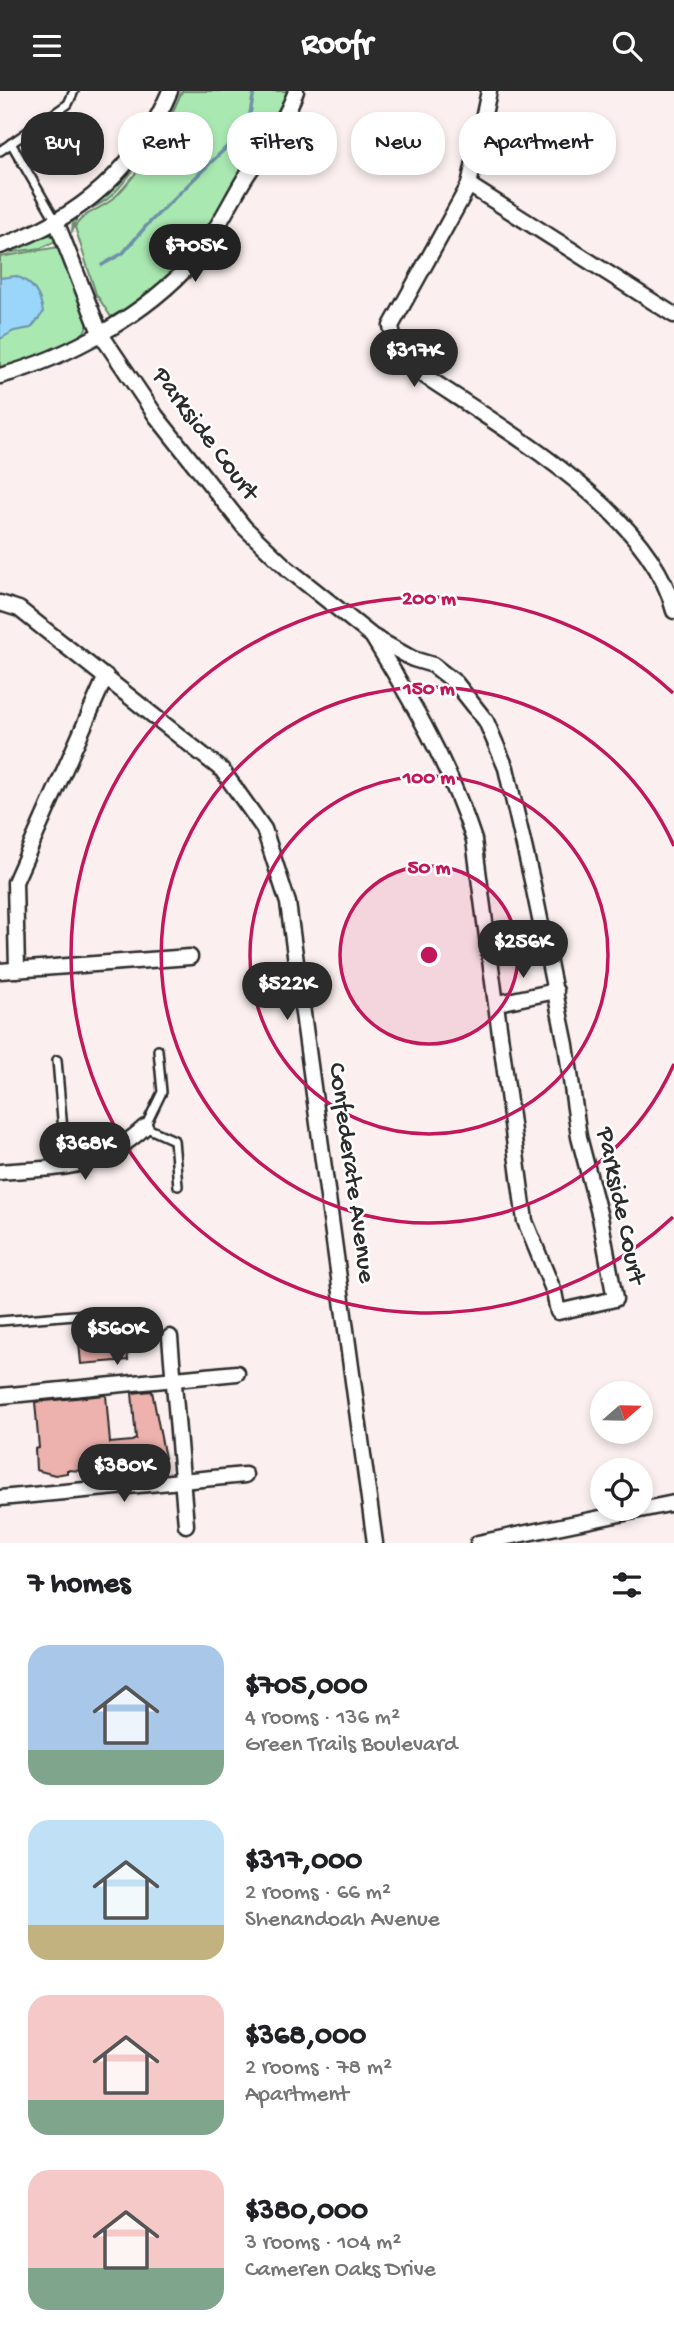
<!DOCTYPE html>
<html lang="en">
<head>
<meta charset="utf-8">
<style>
	body { margin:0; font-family:"Gochi Hand",sans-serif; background:#f2f2f2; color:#202124; height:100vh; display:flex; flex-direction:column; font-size:26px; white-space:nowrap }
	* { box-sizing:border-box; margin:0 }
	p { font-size:23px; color:#757577 }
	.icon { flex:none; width:38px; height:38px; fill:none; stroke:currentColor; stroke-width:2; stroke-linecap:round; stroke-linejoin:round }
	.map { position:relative; height:1452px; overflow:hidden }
	.drawer { display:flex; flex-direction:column; background:#fff; flex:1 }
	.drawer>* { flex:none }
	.hud { position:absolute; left:21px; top:21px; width:634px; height:63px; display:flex; gap:14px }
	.needle { width:46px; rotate:70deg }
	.controls { position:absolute; left:590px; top:1290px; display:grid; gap:14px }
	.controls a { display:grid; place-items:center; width:63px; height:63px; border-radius:50%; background:#fff; box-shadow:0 4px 10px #0003; font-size:35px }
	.price { position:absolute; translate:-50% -60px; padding:0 16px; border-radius:24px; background:#2b2b2b; color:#fff; font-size:23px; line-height:46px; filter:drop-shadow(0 2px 4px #0008) }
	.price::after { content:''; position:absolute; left:50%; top:42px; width:21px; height:16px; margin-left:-10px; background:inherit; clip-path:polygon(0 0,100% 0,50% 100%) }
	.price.active { background:#222; color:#fff }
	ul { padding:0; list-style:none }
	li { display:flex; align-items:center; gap:21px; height:175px; padding:0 28px }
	li span { display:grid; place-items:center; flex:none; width:196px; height:140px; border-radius:21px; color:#555 }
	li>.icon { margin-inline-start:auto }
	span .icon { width:84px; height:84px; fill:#fffc; stroke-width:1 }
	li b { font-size:30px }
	h2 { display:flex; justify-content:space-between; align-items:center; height:84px; padding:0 28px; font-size:30px }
	.chip { padding:0 24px; border-radius:28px; background:#fff; box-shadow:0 4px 10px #0003; font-size:24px; line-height:63px }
	.chip.active { background:#2b2b2b; color:#fff }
	header { display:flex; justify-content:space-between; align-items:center; height:91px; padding:0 28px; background:#2b2b2b; color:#fff; font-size:32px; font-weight:700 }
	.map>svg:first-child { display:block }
	.green { fill:#a9e9b1; stroke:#6a8a6e; stroke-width:2 }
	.water { fill:#99d6fa; stroke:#6d92a7; stroke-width:2 }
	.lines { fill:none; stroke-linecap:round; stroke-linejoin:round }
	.stream { stroke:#6d92a7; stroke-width:3.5 }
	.building { fill:#edb2ad; stroke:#2b2b2b; stroke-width:2 }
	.service-casing { stroke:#2b2b2b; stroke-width:12 }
	.minor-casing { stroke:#2b2b2b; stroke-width:19 }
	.service { stroke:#fff; stroke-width:7 }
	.minor { stroke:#fff; stroke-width:14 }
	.ring { fill:none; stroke:#c2185b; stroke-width:3.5 }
	.labels { text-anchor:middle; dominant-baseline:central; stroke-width:5; stroke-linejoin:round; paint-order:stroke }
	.street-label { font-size:26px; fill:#2b2b2b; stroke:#fff }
	.centre { fill:#c2185b; stroke:#fff; stroke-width:3.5 }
	.ring-label { font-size:21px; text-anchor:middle; font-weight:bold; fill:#c2185b; stroke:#fff; stroke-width:5; stroke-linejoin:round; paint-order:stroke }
</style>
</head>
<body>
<header><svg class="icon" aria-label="menu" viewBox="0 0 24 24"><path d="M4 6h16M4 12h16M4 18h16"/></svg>Roofr<svg class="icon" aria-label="search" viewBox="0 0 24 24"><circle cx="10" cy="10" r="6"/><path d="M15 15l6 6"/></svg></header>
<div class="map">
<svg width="674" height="1452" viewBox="0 0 674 1452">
	<rect width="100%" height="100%" fill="#fbf0ef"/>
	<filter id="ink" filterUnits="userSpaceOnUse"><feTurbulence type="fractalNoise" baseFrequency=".0143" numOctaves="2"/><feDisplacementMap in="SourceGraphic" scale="14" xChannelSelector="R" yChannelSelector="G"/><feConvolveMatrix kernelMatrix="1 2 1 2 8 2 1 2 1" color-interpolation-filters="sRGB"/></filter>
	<g filter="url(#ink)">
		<g class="green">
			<path d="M177,0C177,21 129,89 110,106C100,115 87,118 77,126L72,142L73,128Z"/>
			<path d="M182,0H290L283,17L189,168L149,205L111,226L96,203L75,136C83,121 102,118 114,107C144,77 166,38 182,0Z"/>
			<path d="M42,144H50L58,149L41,157L0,163Z"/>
			<path d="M58,156L88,230C89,255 21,272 0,280V166Z"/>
		</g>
		<path class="water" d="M16,185C32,191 41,204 43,222L31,237L14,240L0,248V187Z"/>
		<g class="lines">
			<path class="stream" d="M102,174L123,162L147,134L240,43L250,23L254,0"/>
		</g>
		<g class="building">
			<path d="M125,1236L128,1269L81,1273L78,1240Z"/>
			<path d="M152,1300L165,1367L146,1372L147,1375L100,1376V1381L67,1379V1382L55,1384L36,1379L35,1358L39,1357L35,1311L106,1304L110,1352L132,1350L136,1348L132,1302Z"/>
		</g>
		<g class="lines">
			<defs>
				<g id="service">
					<path d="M11,52L56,130"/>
					<path d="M0,60L68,13L74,0"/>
					<path d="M158,959L162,1001L145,1036L174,1049L178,1095"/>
					<path d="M57,969L66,1075"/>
					<path d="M0,1230L87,1223"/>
				</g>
				<g id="minor">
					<path d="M489,0L469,94L391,235L396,260L413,277C496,334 650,418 674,520"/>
					<path d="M469,94L674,224"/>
					<path d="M56,130L100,242L156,325L244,436L288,478L372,545L413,568L433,574L456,592L486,630L506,677L533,794L566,954L579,1046L600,1126L615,1208L558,1221L554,1201L525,1130L474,749C450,675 412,610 372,545"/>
					<path d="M0,155C80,128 137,78 170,0"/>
					<path d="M0,285C69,266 147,223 194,169C214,146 229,113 245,87C263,60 285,31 296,0"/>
					<path d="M0,512L19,518L222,679L264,738L288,812L375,1452"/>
					<path d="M17,879L15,791L106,585"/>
					<path d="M0,880L190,866"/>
					<path d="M498,912L556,900"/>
					<path d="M0,1081C61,1076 97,1080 145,1036"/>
					<path d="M170,1246L186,1434"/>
					<path d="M0,1305L237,1282"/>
					<path d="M0,1407L245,1384"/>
					<path d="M478,1452L674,1412"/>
				</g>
			</defs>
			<use href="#service" class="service-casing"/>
			<use href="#minor" class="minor-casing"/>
			<use href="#service" class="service"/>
			<use href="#minor" class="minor"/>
		</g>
	</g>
	<circle cx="429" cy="864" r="89" fill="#c2185b" fill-opacity=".12"/>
	<g class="ring">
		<circle cx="429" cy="864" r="89"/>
		<circle cx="429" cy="864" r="179"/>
		<path d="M674 973A268 268 0 1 1 674 755"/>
		<path d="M673 1126A358 358 0 1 1 673 602"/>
	</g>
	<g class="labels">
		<g class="street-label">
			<text transform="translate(204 344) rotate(53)">Parkside Court</text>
			<text transform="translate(350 1082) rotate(82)">Confederate Avenue</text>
			<text transform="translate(619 1115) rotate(78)">Parkside Court</text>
		</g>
	</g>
	<circle cx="429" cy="864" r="10" class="centre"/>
	<g class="ring-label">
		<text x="429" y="513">200 m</text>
		<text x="429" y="603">150 m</text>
		<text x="429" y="692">100 m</text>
		<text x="429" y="782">50 m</text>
	</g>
</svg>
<div class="controls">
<a><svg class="needle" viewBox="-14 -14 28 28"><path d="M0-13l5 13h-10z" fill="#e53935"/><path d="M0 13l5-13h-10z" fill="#757577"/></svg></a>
<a><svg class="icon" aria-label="locate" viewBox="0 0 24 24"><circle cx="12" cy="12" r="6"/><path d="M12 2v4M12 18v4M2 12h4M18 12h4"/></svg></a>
</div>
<b class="price active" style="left:195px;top:193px">$705K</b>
<b class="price" style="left:414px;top:298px">$317K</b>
<b class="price" style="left:523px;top:889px">$256K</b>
<b class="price" style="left:287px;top:931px">$522K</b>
<b class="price" style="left:85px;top:1091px">$368K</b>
<b class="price" style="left:117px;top:1276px">$560K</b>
<b class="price" style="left:124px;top:1413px">$380K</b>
<div class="hud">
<a class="chip active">Buy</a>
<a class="chip">Rent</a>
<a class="chip">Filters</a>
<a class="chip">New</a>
<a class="chip">Apartment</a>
</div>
</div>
<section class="drawer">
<h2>7 homes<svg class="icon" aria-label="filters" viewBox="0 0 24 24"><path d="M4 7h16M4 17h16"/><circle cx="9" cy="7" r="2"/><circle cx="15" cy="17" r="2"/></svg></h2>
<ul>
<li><span style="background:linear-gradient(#a9c7e8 75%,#7fa58c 0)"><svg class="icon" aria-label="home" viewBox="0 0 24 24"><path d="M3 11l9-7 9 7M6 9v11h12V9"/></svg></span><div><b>$705,000</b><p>4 rooms · 136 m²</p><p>Green Trails Boulevard</p></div></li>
<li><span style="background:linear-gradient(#bfe0f5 75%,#c2b280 0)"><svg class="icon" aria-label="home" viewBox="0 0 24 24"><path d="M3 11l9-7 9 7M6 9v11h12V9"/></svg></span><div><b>$317,000</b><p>2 rooms · 66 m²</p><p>Shenandoah Avenue</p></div></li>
<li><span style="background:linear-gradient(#f6c9c9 75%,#7fa58c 0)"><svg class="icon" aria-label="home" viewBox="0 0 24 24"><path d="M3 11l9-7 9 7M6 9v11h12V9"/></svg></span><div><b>$368,000</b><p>2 rooms · 78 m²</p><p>Apartment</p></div></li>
<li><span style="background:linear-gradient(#f6c9c9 70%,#7fa58c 0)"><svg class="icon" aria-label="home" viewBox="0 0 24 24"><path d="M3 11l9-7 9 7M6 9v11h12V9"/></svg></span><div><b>$380,000</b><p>3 rooms · 104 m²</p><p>Cameren Oaks Drive</p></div></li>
</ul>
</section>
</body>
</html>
